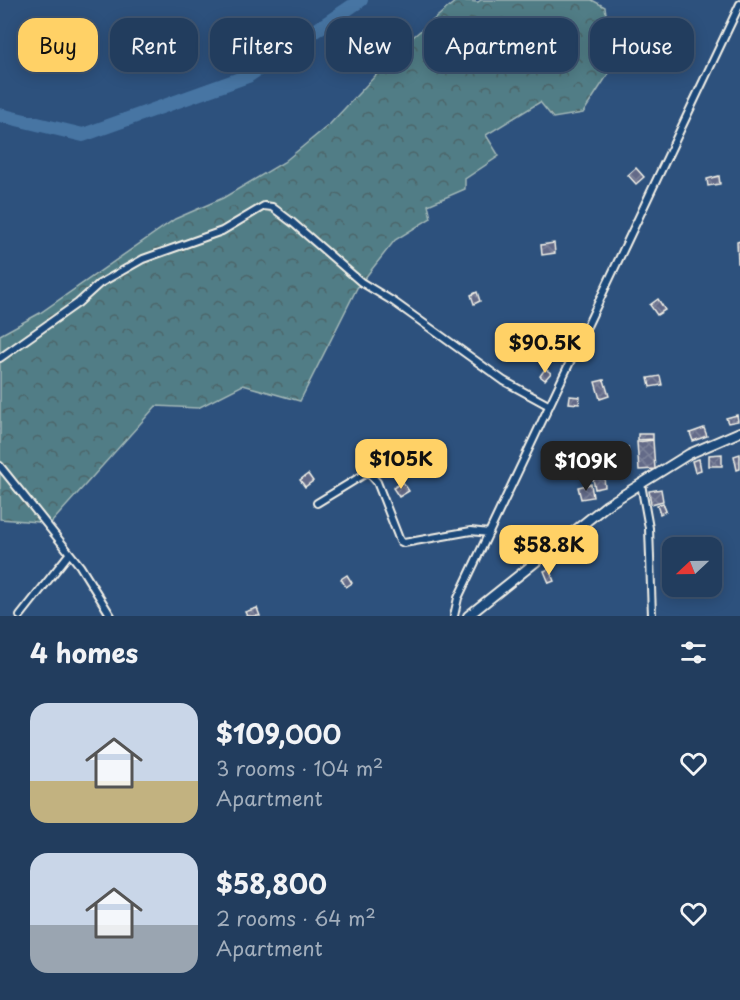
<!DOCTYPE html>
<html lang="en">
<head>
<meta charset="utf-8">
<style>
	body { margin:0; font-family:"Playpen Sans",sans-serif; background:#2a4464; color:#f1f3f6; height:100vh; display:flex; flex-direction:column; font-size:22px; white-space:nowrap }
	* { box-sizing:border-box; margin:0 }
	p { font-size:20px; color:#a2aebc }
	.icon { flex:none; width:33px; height:33px; fill:none; stroke:currentColor; stroke-width:2; stroke-linecap:round; stroke-linejoin:round }
	.map { position:relative; height:616px; overflow:hidden }
	.drawer { display:flex; flex-direction:column; background:#223d5e; flex:1 }
	.drawer>* { flex:none }
	.banner { position:absolute; left:18px; top:18px; width:705px; height:54px; display:flex; gap:12px }
	.needle { width:39px; rotate:248deg }
	.fabs { position:absolute; left:662px; top:537px; display:grid; gap:12px }
	.fabs a { display:grid; place-items:center; width:60px; height:60px; border-radius:12px; background:#223d5e; box-shadow:0 3px 15px #0003,0 0 0 2px #3f5673; font-size:30px }
	.price { position:absolute; translate:-50% -51px; padding:0 14px; border-radius:12px; background:#ffd166; color:#111; font-size:20px; line-height:39px; filter:drop-shadow(0 2px 3px #0008) }
	.price::after { content:''; position:absolute; left:50%; top:36px; width:18px; height:14px; margin-left:-9px; background:inherit; clip-path:polygon(0 0,100% 0,50% 100%) }
	.price.active { background:#222; color:#fff }
	ul { padding:0; list-style:none }
	li { display:flex; align-items:center; gap:18px; height:150px; padding:0 30px }
	li span { display:grid; place-items:center; flex:none; width:168px; height:120px; border-radius:18px; color:#555 }
	li>.icon { margin-inline-start:auto }
	span .icon { width:72px; height:72px; fill:#fffc; stroke-width:1 }
	li b { font-size:26px }
	h2 { display:flex; justify-content:space-between; align-items:center; height:72px; padding:0 30px; font-size:26px }
	.pill { padding:0 21px; border-radius:18px; background:#223d5e; box-shadow:0 3px 15px #0003,0 0 0 2px #3f5673; font-size:21px; line-height:54px }
	.pill.active { background:#ffd166; color:#111 }
	.map>svg:first-child { display:block }
	.forest { fill:url(#forest-crowns); stroke:#a2b7b7; stroke-width:1.5 }
	.lines { fill:none; stroke-linecap:round; stroke-linejoin:round }
	.river { stroke:#4775a3; stroke-width:14 }
	.building { fill:url(#building-cross-hatch); stroke:#f4f1e8; stroke-width:1.5 }
	.minor-casing { stroke:#f4f1e8; stroke-width:10 }
	.tertiary-casing { stroke:#f4f1e8; stroke-width:12 }
	.minor { stroke:#1f4a7a; stroke-width:6 }
	.tertiary { stroke:#1f4a7a; stroke-width:8 }
</style>
</head>
<body>
<div class="map">
<svg width="740" height="616" viewBox="0 0 740 616">
	<defs>
		<pattern id="forest-crowns" width="20" height="18" patternUnits="userSpaceOnUse" patternTransform="scale(1.5)"><rect width="20" height="18" fill="#517d86"/><path d="M2 6a3 3 0 1 1 6 0M12 15a3 3 0 1 1 6 0" fill="none" stroke="#4d6569"/></pattern>
		<pattern id="building-cross-hatch" width="8" height="8" patternUnits="userSpaceOnUse" patternTransform="scale(1.5)"><rect width="8" height="8" fill="#636b88"/><path d="M0 0l8 8M0 8l8-8" fill="none" stroke="#7a8199"/></pattern>
	</defs>
	<rect width="100%" height="100%" fill="#2d517d"/>
	<filter id="ink" filterUnits="userSpaceOnUse"><feTurbulence type="fractalNoise" baseFrequency=".0167" numOctaves="2"/><feDisplacementMap in="SourceGraphic" scale="12" xChannelSelector="R" yChannelSelector="G"/><feConvolveMatrix kernelMatrix="1 2 1 2 8 2 1 2 1" color-interpolation-filters="sRGB"/></filter>
	<g filter="url(#ink)">
		<path class="forest" d="M457,0L478,2L481,0H592L605,7L614,65L583,113L553,118L540,102L486,135L499,156L465,179V189L428,205L431,218L395,240L357,288L300,401L243,385L198,408L156,406L51,523L0,519V335L40,313L175,219L223,198L284,162L330,124L407,42Z"/>
		<g class="lines">
			<path class="river" d="M0,115L83,135L248,76L361,0"/>
		</g>
		<g class="building">
			<path d="M636,168L644,177L636,184L628,175Z"/>
			<path d="M719,176L720,184L708,186L707,179Z"/>
			<path d="M740,241V263H738L737,242Z"/>
			<path d="M554,243L555,253L542,255L541,245Z"/>
			<path d="M477,292L480,301L474,304L471,295Z"/>
			<path d="M658,299L665,310L657,315L650,305Z"/>
			<path d="M545,369L551,373L545,380L540,376Z"/>
			<path d="M660,376L662,385L650,387L648,378Z"/>
			<path d="M604,380L609,396L600,399L595,382Z"/>
			<path d="M570,396L580,397L579,404L569,403Z"/>
			<path d="M737,415L738,421L728,423L726,418Z"/>
			<path d="M704,428L707,436L693,441L690,433Z"/>
			<path d="M638,434H653V439L638,440Z"/>
			<path d="M653,440L655,469L639,470L637,442Z"/>
			<path d="M622,447H628L629,460H622Z"/>
			<path d="M722,454V466H709V455Z"/>
			<path d="M740,454V469L737,470L734,456Z"/>
			<path d="M699,459L701,470L695,472L692,461Z"/>
			<path d="M308,474L313,481L305,487L300,480Z"/>
			<path d="M604,477L605,487L595,489L593,479Z"/>
			<path d="M403,482L409,491L399,497L393,488Z"/>
			<path d="M591,484L593,497L581,499L578,487Z"/>
			<path d="M661,489L663,501L651,504L649,491Z"/>
			<path d="M663,503L666,511L660,514L657,505Z"/>
			<path d="M541,527L544,538L534,541L530,530Z"/>
			<path d="M549,569L554,581L549,583L544,571Z"/>
			<path d="M347,575L352,583L346,587L341,579Z"/>
			<path d="M257,608L260,616H247L245,612Z"/>
		</g>
		<g class="lines">
			<defs>
				<g id="minor">
					<path d="M0,358L78,303L99,284L143,259L222,231L264,206L272,207L293,223L361,282L394,302L504,381L548,405"/>
					<path d="M0,466L80,566L111,616"/>
					<path d="M641,484L649,528L652,616"/>
					<path d="M317,503L368,472L377,482L400,541L404,543L471,531L489,533"/>
					<path d="M20,616L69,554"/>
					<path d="M454,616L458,598L740,4"/>
				</g>
				<path id="tertiary" d="M468,616L607,505L689,454L740,432"/>
			</defs>
			<use href="#minor" class="minor-casing"/>
			<use href="#tertiary" class="tertiary-casing"/>
			<use href="#minor" class="minor"/>
			<use href="#tertiary" class="tertiary"/>
		</g>
	</g>
</svg>
<div class="fabs">
<a><svg class="needle" viewBox="-14 -14 28 28"><path d="M0-13l5 13h-10z" fill="#e53935"/><path d="M0 13l5-13h-10z" fill="#a2aebc"/></svg></a>
</div>
<b class="price" style="left:545px;top:374px">$90.5K</b>
<b class="price" style="left:401px;top:490px">$105K</b>
<b class="price active" style="left:586px;top:492px">$109K</b>
<b class="price" style="left:549px;top:576px">$58.8K</b>
<div class="banner">
<a class="pill active">Buy</a>
<a class="pill">Rent</a>
<a class="pill">Filters</a>
<a class="pill">New</a>
<a class="pill">Apartment</a>
<a class="pill">House</a>
</div>
</div>
<section class="drawer">
<h2>4 homes<svg class="icon" aria-label="filters" viewBox="0 0 24 24"><path d="M4 7h16M4 17h16"/><circle cx="9" cy="7" r="2"/><circle cx="15" cy="17" r="2"/></svg></h2>
<ul>
<li><span style="background:linear-gradient(#c9d6e8 65%,#c2b280 0)"><svg class="icon" aria-label="home" viewBox="0 0 24 24"><path d="M3 11l9-7 9 7M6 9v11h12V9"/></svg></span><div><b>$109,000</b><p>3 rooms · 104 m²</p><p>Apartment</p></div><svg class="icon" aria-label="heart" viewBox="0 0 24 24"><path d="M12 20l-8-8c-3-5 5-10 8-4 3-6 11-1 8 4z"/></svg></li>
<li><span style="background:linear-gradient(#c9d6e8 60%,#9aa5b1 0)"><svg class="icon" aria-label="home" viewBox="0 0 24 24"><path d="M3 11l9-7 9 7M6 9v11h12V9"/></svg></span><div><b>$58,800</b><p>2 rooms · 64 m²</p><p>Apartment</p></div><svg class="icon" aria-label="heart" viewBox="0 0 24 24"><path d="M12 20l-8-8c-3-5 5-10 8-4 3-6 11-1 8 4z"/></svg></li>
</ul>
</section>
</body>
</html>
